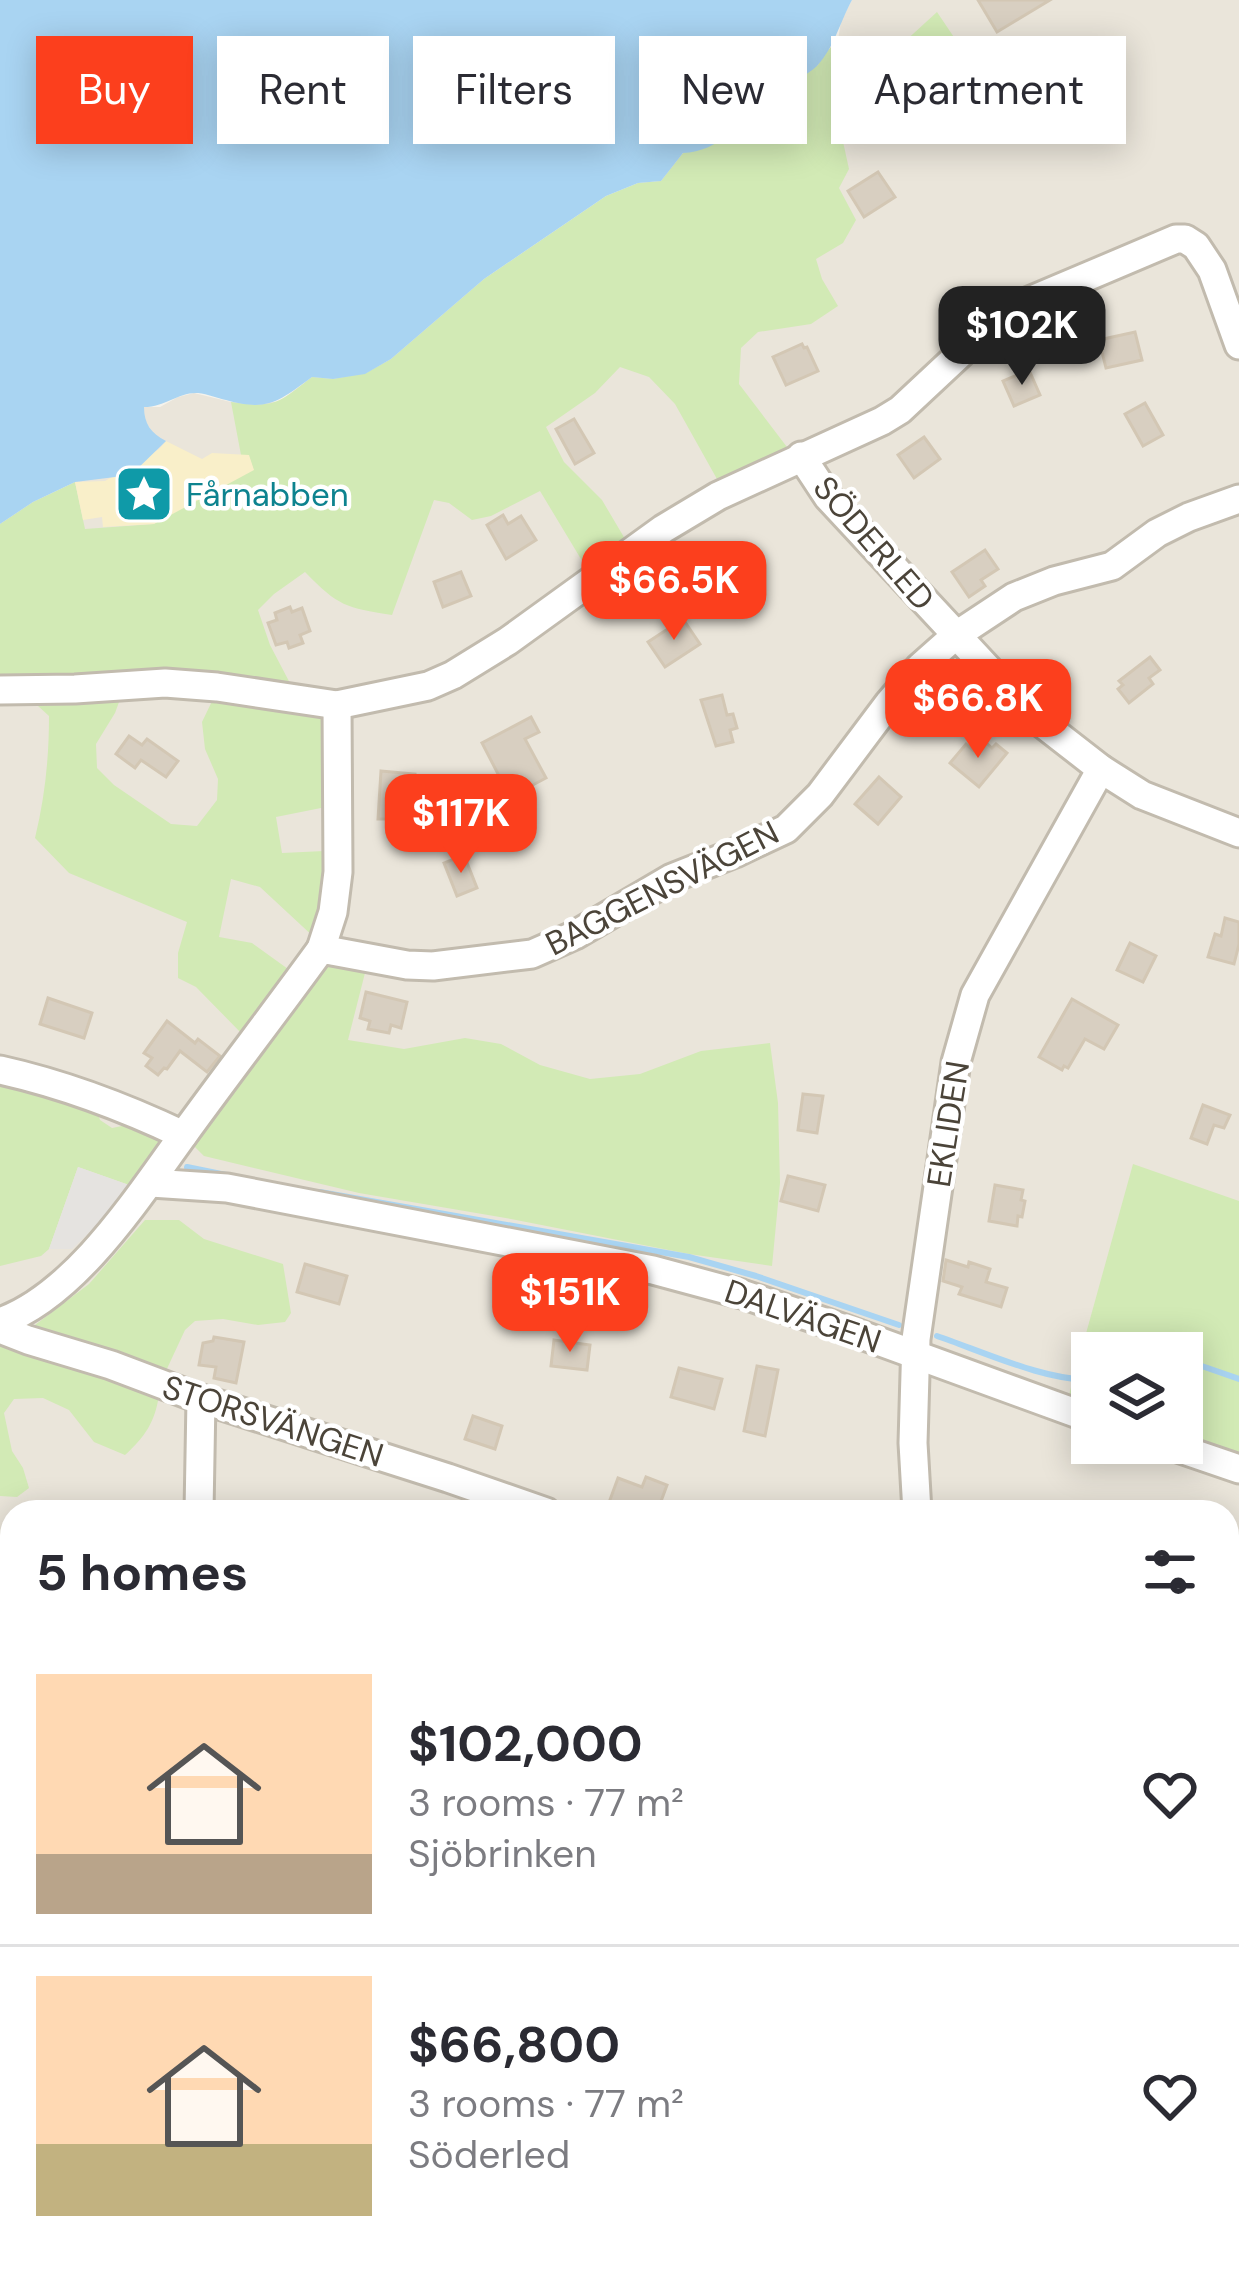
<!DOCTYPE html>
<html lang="en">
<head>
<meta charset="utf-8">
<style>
	body { margin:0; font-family:"DM Sans",sans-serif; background:#f2f2f3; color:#2b2b33; height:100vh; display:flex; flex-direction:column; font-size:45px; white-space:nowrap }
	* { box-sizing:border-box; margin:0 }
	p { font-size:39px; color:#7c7c81 }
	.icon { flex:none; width:66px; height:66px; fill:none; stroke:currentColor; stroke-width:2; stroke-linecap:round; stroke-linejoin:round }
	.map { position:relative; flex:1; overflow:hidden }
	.details { position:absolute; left:0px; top:1500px; width:1239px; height:771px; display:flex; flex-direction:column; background:#fff; border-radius:36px 36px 0 0; box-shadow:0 6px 30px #0003 }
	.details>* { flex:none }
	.guide { position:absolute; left:36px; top:36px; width:1167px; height:108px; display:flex; gap:24px }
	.fabs { position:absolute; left:1071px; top:1332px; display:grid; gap:24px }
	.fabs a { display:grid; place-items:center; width:132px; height:132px; border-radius:0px; background:#fff; box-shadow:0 6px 30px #0003; font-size:60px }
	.price { position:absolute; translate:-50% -102px; padding:0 27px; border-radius:24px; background:#fc3f1d; color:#fff; font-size:39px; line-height:78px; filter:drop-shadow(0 3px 6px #0008) }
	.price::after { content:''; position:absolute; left:50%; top:72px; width:36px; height:27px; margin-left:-18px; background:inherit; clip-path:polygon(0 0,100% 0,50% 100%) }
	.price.on { background:#222; color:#fff }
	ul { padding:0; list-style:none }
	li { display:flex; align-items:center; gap:36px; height:300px; padding:0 36px }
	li+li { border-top:3px solid #e1e1e2 }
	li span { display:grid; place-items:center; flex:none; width:336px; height:240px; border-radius:0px; color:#555 }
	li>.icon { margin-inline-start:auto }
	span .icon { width:144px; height:144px; fill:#fffc; stroke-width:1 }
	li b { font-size:51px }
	h2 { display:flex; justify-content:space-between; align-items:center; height:144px; padding:0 36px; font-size:51px }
	.tag { padding:0 42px; border-radius:0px; background:#fff; box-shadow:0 6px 30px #0003; font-size:42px; line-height:108px }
	.tag.on { background:#fc3f1d; color:#fff }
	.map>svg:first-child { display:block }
	.residential { fill:#eae5da; fill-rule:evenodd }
	.green { fill:#d2eab5 }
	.sand { fill:#f9efc9 }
	.parking { fill:#e5e3e0 }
	.water { fill:#a9d4f2 }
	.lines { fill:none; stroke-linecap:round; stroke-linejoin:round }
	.stream { stroke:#a9d4f2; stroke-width:6 }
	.building { fill:#d8cfc1; stroke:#d3c7b4; stroke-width:3 }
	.minor-casing { stroke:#c2bbae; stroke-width:33 }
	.minor { stroke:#fff; stroke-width:27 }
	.labels { text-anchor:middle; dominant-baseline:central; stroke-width:9; stroke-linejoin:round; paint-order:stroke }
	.culture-label { font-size:33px; fill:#0d838f; stroke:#fff; text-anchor:start }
	.street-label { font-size:33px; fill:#4b4439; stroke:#fff }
</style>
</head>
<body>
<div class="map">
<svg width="1239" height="2270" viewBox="0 0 1239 2270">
	<rect width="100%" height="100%" fill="#f6f3ec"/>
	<path class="residential" d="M852,0H1239V2270H0V524L33,502L63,489L153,434L145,420L143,407H160L178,397L194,393L231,402H279L312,377L365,374L391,359L484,279L638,183L661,181L676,159L758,105L776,90L813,70L838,40L841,21ZM1092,1353H1182V1443H1092ZM12,1512H1227V2259H12Z"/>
	<g class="green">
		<path d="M937,12L970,61L935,88L842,137L849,169L839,188L856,220L843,243L816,259L822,279L838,306L811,324L758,332L741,348L739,384L790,451L722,488L675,404L649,377L620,367L595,393L546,427L564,462L602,500L628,544L590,574L540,491L491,516L472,520L449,503L434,500L392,615C346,608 338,606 305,572L274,594L258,610L270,645L292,687L123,691L115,713L96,744L97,768L114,785L171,824L197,826L217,800L218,779L205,749L202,722L216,693L323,707L331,806L276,817L282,853L324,851L328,866L316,939L260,887L231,879L219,937L252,943L295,974L246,1038L196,987L178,978V953L187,922L69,873L35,838C45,797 49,758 49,716L14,684H0V524L33,502L75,482L85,529L154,524L249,455H241L231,402C276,408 277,404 312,377L333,379L366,373L391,359L484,279L606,196L638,183L661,181L683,153L733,133L776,90L818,65L824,54L838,40L864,69L902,44Z"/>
		<path d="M330,963L366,969L348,1040L404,1049L465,1038L501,1044L540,1065L590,1079L640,1074L701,1051L770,1043L778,1103L780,1183L772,1266L689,1254L511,1219L359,1193L204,1156L191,1143Z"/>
		<path d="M0,1080L97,1111L100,1120L112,1128L137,1123L161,1137C165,1156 142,1171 129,1185L78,1167L49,1249L41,1256L0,1266Z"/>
		<path d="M1133,1164L1239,1201V1462L1182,1442V1353H1092V1410L1067,1402Z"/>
		<path d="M145,1220H179L204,1239L283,1264L291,1313L285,1322L258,1325L223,1319L195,1321L185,1330L165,1373L27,1331L89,1284Z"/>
		<path d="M6,1343L159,1395C155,1422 145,1437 125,1455L94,1442L69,1410L43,1398L14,1399L4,1413L12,1451L23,1468L29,1488L17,1497L0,1496V1344Z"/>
		<path d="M12,1640V2121L0,2114V1885L8,1816L0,1812V1659Z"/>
		<path d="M1227,2109L1239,2123V2270H417L403,2259H1227Z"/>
		<path d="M141,2259H373L358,2270H137Z"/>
	</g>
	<path class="sand" d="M166,441L202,459L212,453L249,455L254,470L154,524L103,527L102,517L83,520L75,482L105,481L159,449Z"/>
	<path class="parking" d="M78,1167L129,1185L98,1224L72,1249H49Z"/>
	<path class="water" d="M0,0H852C839,24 835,46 817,66C806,77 788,82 775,91C744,113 725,152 683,153L661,181L638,183L606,196L484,279L391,359L365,374L333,379L312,377C279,401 268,412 226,400C217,398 208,394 198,393C178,392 166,407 144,407C144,424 151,433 166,441L131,475L75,482L33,502L0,524Z"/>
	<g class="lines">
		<g class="stream">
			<path d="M187,1167L231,1176"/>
			<path d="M320,1192L689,1257L756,1276L899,1325"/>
			<path d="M937,1336C979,1350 1050,1383 1092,1379"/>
			<path d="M1182,1366L1196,1364L1239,1379"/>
		</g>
	</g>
	<g class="building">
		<path d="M978,0H1050L997,32Z"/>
		<path d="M956,102L970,123L943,140L926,113L939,104L943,110Z"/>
		<path d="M878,172L895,197L864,217L848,191Z"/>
		<path d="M1135,332L1142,360L1106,368L1099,340Z"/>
		<path d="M802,344L804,348L807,347L818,371L786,385L773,357Z"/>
		<path d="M1029,370L1040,395L1014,406L1003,381Z"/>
		<path d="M1145,403L1163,435L1143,446L1125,414Z"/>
		<path d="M574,419L594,453L575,464L556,429Z"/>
		<path d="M924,437L940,459L914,478L898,455Z"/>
		<path d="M503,515L508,524L521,516L536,540L506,559L487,525Z"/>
		<path d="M985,550L998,569L981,580L985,586L969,597L952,572Z"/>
		<path d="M461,572L471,596L443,607L434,582Z"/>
		<path d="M290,607L292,612L302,608L310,631L300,635L303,643L289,648L287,642L276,645L268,623L277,620L275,613Z"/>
		<path d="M683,619L700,644L665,667L648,642Z"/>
		<path d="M1150,657L1160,670L1149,678L1153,684L1129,703L1118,689L1123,685L1119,681Z"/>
		<path d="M722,695L727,715L733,714L737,728L730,730L733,742L716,746L701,700Z"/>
		<path d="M531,717L539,732L525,739L546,778L510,797L482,743Z"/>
		<path d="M129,736L142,745L147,739L178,761L166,777L141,760L135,768L116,754Z"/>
		<path d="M982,739L992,748L996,744L1007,753L979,787L950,763L966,744L973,750Z"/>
		<path d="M381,771L415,774L412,823H424L422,842H408L409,832L388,831L389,819H378Z"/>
		<path d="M879,777L901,797L878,824L855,804Z"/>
		<path d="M464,855L477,888L457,896L444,863Z"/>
		<path d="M1225,918L1239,922V944L1234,964L1208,957L1215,934L1221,936Z"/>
		<path d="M1130,943L1156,956L1143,982L1117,970Z"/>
		<path d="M366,992L407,1002L401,1028L391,1025L389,1033L368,1029L370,1021L360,1018Z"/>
		<path d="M48,998L92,1013L84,1038L40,1024Z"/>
		<path d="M1072,999L1118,1025L1104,1049L1085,1039L1068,1068L1064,1066L1062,1070L1039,1057Z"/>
		<path d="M167,1021L195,1043L198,1039L220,1056L207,1072L180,1051L167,1069L164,1068L158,1075L146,1066L152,1058L144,1053Z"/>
		<path d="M803,1094L823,1096L817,1133L798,1130Z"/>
		<path d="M1203,1105L1230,1115L1224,1128L1214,1125L1207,1144L1191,1138Z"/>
		<path d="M788,1176L825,1185L818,1211L781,1201Z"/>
		<path d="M995,1185L1023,1190L1021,1200L1025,1201L1022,1217L1018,1216L1017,1226L989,1221Z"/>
		<path d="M946,1260L968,1267L969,1262L990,1269L986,1282L1007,1288L1001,1307L959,1294L962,1287L943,1281Z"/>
		<path d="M305,1264L347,1276L339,1304L297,1292Z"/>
		<path d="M214,1337L244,1342L236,1383L214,1378L216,1367L199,1365L203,1343L213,1341Z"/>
		<path d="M554,1340L590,1345L587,1370L551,1366Z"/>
		<path d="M757,1366L778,1370L765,1436L744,1431Z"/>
		<path d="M679,1368L722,1379L714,1409L671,1397Z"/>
		<path d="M473,1416L502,1426L495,1449L465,1439Z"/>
		<path d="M646,1477L667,1485L657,1512H618L607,1508L618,1478L642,1487Z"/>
	</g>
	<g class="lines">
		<defs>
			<g id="minor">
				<path d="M801,456L828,497L1029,713L1101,769L1142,795L1239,833"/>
				<path d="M0,690L75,689L165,683L217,687L337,705L428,686L453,675L508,641L663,529L718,496L882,421L900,410L1006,311L1176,239H1185L1196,246L1212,270L1239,345"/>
				<path d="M321,949L333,912L338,872L337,705"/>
				<path d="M0,1070C63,1084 124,1107 183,1135"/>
				<path d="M151,1183L227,1188L653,1270L742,1294L845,1329L1092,1419"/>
				<path d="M0,1322C76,1295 138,1197 184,1134C229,1072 276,1011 321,949L407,965L433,966L532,954L575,935L672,878L735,853L786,829L820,795L889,703L920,667L955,636L1014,597L1054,581L1112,566L1157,533L1189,517L1239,499"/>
				<path d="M0,1329L28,1340L111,1365L201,1399L448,1478L546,1512"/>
				<path d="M1163,1443L1239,1469"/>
				<path d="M199,1512L201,1399"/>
				<path d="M917,1512L913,1443L916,1339L956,1062L975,995L1101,769"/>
				<path d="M1227,1745L1239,1746"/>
				<path d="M128,2270L132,2259"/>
			</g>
		</defs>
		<use href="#minor" class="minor-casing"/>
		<use href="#minor" class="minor"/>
	</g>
	<defs>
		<symbol id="sight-square" viewBox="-11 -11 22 22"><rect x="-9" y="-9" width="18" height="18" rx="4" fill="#0f9aa8" stroke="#fff"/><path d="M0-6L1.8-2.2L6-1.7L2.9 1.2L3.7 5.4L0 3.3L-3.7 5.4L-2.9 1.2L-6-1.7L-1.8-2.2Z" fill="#fff"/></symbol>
	</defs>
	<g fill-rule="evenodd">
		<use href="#sight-square" x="111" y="461" width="66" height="66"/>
	</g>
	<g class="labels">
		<g class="culture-label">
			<text x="186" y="494">Fårnabben</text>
		</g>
		<g class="street-label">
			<text transform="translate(874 543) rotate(49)">SÖDERLED</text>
			<text transform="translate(662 888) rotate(-27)">BAGGENSVÄGEN</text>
			<text transform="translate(948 1124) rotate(-81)">EKLIDEN</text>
			<text transform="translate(803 1316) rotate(19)">DALVÄGEN</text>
			<text transform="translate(273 1421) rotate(18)">STORSVÄNGEN</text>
		</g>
	</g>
</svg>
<div class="fabs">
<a><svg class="icon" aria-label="layers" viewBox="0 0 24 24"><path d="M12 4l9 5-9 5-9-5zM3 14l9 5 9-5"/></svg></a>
</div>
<b class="price on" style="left:1022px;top:388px">$102K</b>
<b class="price" style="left:674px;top:643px">$66.5K</b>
<b class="price" style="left:978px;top:761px">$66.8K</b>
<b class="price" style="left:461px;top:876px">$117K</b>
<b class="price" style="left:570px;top:1355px">$151K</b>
<div class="guide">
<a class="tag on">Buy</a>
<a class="tag">Rent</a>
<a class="tag">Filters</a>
<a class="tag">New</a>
<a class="tag">Apartment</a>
</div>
<section class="details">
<h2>5 homes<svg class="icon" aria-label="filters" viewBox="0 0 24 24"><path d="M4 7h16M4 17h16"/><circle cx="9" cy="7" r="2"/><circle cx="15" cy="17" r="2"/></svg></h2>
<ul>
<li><span style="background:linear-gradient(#ffd9b3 75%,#b9a48a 0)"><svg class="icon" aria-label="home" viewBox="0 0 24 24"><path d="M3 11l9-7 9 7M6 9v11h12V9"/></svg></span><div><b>$102,000</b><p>3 rooms · 77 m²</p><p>Sjöbrinken</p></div><svg class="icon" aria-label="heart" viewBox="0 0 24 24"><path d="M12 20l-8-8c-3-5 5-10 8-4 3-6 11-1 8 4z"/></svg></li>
<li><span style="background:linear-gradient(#ffd9b3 70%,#c2b280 0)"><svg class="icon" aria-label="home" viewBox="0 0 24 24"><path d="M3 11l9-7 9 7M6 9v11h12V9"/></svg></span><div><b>$66,800</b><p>3 rooms · 77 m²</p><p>Söderled</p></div><svg class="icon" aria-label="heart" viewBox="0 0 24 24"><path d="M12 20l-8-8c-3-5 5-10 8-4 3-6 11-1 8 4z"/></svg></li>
</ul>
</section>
</div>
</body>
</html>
